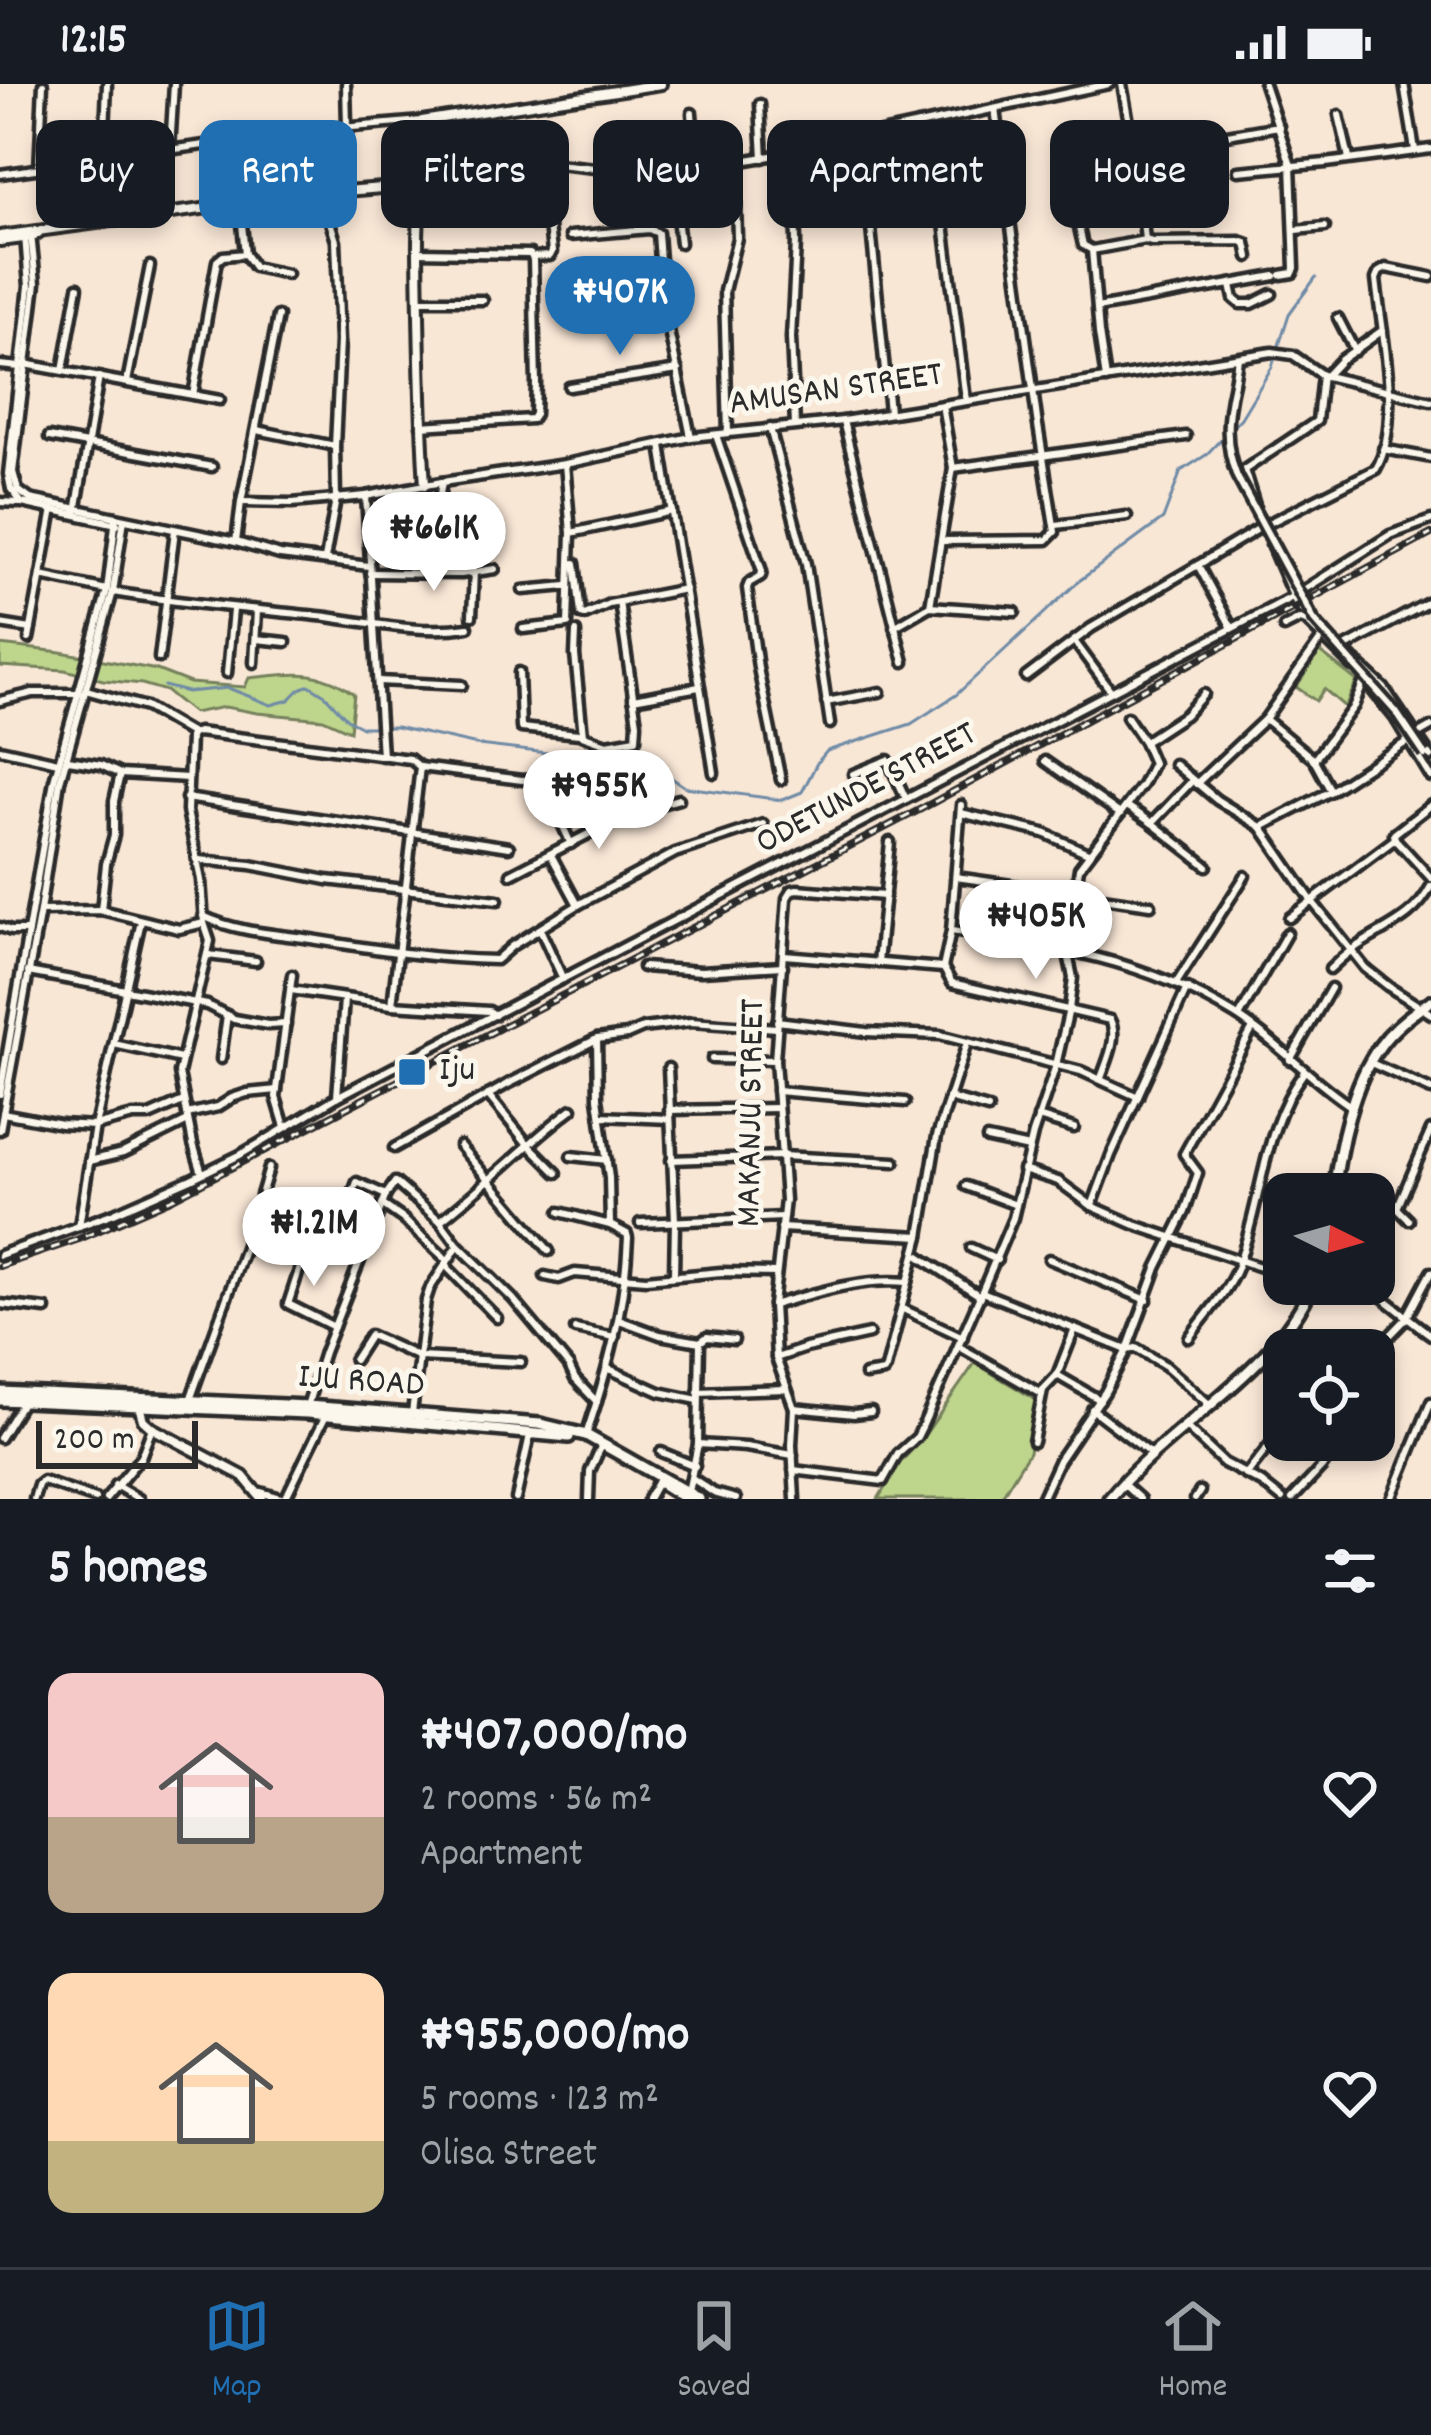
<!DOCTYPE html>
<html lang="en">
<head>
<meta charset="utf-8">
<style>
	body { margin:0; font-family:Dekko,sans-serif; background:#20242c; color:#f1f3f6; height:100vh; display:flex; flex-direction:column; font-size:45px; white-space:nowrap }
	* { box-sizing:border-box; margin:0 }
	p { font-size:39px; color:#9ea1a6 }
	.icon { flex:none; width:66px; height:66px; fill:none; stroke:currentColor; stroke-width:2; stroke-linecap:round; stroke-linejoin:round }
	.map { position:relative; height:1415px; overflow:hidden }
	.panel { display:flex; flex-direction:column; background:#171b24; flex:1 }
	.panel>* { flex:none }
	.top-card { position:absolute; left:36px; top:36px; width:1359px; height:108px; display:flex; gap:24px }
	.needle { width:78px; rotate:95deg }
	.buttons { position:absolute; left:1263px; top:1089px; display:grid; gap:24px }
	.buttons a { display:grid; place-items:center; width:132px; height:132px; border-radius:24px; background:#171b24; box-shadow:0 6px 18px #0003; font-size:60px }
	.scale { position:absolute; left:36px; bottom:30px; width:162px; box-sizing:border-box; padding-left:12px; border:6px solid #2b2b2b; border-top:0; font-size:33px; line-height:42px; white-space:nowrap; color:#2b2b2b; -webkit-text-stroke:9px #fbf7ec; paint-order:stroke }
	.price { position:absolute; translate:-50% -102px; padding:0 27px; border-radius:42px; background:#fff; color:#222; font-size:39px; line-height:78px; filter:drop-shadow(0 3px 6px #0008) }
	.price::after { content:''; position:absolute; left:50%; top:72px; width:36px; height:27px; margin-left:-18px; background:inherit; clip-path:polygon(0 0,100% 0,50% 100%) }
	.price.selected { background:#1f6fb2; color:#fff }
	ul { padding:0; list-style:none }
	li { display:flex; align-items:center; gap:36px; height:300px; padding:0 48px }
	li span { display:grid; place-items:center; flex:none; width:336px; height:240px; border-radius:24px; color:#555 }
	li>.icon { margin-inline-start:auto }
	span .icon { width:144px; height:144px; fill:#fffc; stroke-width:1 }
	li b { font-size:51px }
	h2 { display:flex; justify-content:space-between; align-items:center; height:144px; padding:0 48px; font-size:51px }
	.chip { padding:0 42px; border-radius:24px; background:#171b24; box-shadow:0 6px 18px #0003; font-size:42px; line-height:108px }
	.chip.selected { background:#1f6fb2; color:#fff }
	.status { display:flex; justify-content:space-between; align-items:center; height:84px; padding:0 60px; background:#171b24; direction:ltr }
	.status svg { height:33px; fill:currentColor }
	.tab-bar { display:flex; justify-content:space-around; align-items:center; height:168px; border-top:3px solid #363941; background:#171b24; font-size:33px; color:#9ea1a6 }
	.tab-bar a { display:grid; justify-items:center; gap:6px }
	.tab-bar .selected { color:#1f6fb2 }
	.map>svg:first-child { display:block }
	.green { fill:#bed58c; stroke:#74805c; stroke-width:3 }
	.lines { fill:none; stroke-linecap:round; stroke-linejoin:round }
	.stream { stroke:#6f8ba6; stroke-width:3 }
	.minor-casing { stroke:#2b2b2b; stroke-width:15 }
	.tertiary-casing { stroke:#2b2b2b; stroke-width:16 }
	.secondary-casing { stroke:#2b2b2b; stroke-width:18 }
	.minor { stroke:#fbf7ec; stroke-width:6 }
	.tertiary { stroke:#fbf7ec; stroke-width:8 }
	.secondary { stroke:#fbf7ec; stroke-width:9 }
	.rail-casing { stroke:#2b2b2b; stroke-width:8 }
	.rail { stroke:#fbf7ec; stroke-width:3; stroke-dasharray:9; stroke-linecap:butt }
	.minor-bridge-casing { stroke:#2b2b2b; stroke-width:15; stroke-linecap:butt }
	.minor-bridge { stroke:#fbf7ec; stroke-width:6 }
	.poi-dot { fill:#1f6fb2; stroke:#fbf7ec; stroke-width:4.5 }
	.labels { text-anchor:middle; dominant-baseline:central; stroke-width:10; stroke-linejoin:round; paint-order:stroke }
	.street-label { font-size:36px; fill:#2b2b2b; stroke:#fbf7ec }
	.poi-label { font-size:36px; fill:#2b2b2b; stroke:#fbf7ec; text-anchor:start }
</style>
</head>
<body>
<div class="status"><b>12:15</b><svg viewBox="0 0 49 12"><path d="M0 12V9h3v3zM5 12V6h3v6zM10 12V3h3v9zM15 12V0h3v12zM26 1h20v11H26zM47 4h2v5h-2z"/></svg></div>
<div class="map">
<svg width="1431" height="1415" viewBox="0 0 1431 1415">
	<rect width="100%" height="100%" fill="#f9e7d6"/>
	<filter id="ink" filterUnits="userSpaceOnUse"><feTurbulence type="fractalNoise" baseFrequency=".00833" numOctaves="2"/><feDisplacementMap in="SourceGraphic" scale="24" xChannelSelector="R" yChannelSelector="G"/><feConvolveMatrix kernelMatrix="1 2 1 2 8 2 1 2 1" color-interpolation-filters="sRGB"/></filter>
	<g filter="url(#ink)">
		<g class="green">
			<path d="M0,561L61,568L157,586L190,599L245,603L249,594C291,590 319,583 354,610L350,647L323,635L257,629L225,623L193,629L166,607L142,600L103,596L65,586L0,582Z"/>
			<path d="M1320,568L1357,597L1345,623L1324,605L1316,617L1296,603Z"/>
			<path d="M975,1279L1038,1317L1029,1368L1000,1415H878L899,1380L922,1355Z"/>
		</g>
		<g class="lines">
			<path class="stream" d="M164,602L187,608L228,604L271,621L289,616L300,605L309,601L325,611L347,635L362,643H396L478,661L634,679L670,693L685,703L782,716L802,708L817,679L827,667L911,640L956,611L1079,497L1163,435L1181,387L1206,371L1241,334L1272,283L1289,230L1316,193"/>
			<defs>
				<g id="minor">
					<path d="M346,0L347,42"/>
					<path d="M1122,0L1138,88L1145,156"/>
					<path d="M1264,0L1291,81L1295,184L1293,189L1281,191"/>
					<path d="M1404,0L1415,66"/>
					<path d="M760,20L763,74"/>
					<path d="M692,29L696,79"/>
					<path d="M1339,31L1349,74"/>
					<path d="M862,52L889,328"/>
					<path d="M170,65L174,0"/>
					<path d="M424,66L624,87L730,79L788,69L1109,0"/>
					<path d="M935,67L966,316"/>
					<path d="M1135,67L1279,42"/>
					<path d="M788,70L795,114L796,159L791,254L795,341"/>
					<path d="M119,73L124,135"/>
					<path d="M104,74L107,0"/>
					<path d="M671,83L680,159"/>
					<path d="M39,85L43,0"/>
					<path d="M1066,87L1083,161L1092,166L1099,249L1106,295"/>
					<path d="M1238,87L1326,79L1431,65"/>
					<path d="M0,90L295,48L422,37"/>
					<path d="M321,110L336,157L340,257L335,362L336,415L325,475"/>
					<path d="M1296,146L1325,143"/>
					<path d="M31,150L36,199L13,388L18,406L30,415L236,458L280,471L369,482"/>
					<path d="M25,152L29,202L8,390L11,405L22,419L117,440"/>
					<path d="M570,152L649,145L658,149L663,218L691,353"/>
					<path d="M1092,166L1145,156L1152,158L1240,157L1246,159L1249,173"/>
					<path d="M418,168L530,170L533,175L536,299L535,330L532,335L421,342"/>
					<path d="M245,170L254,183L287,190"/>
					<path d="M532,173L550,172L552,168L547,124"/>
					<path d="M1231,201L1234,215L1240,220H1252L1272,210"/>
					<path d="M420,216H483"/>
					<path d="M1097,224L1275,192"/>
					<path d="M577,228L663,218"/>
					<path d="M1338,234L1355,267"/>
					<path d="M25,280L220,316"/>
					<path d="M0,281L20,283"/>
					<path d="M63,286L78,203"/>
					<path d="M1326,292L1341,276L1383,246"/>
					<path d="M127,298L150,182"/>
					<path d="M1234,299L1238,275"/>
					<path d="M569,303L678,286"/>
					<path d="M193,311L217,177L223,172L245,170L240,120"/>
					<path d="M843,337L904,578"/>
					<path d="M770,344L806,480L830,640"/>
					<path d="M257,346L335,362"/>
					<path d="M728,349L724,207L737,154L736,116L730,79"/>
					<path d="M716,351L762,487L761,492L749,499L747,504L758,584L781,696"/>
					<path d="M49,353L212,383"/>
					<path d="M661,361L714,689"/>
					<path d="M1383,365L1431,374"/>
					<path d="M953,384L1186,352"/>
					<path d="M366,412L382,672"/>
					<path d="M0,418L19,419"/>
					<path d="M241,418L292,419L366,412L442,398L565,380L691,353L843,337L1272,268L1293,271L1322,291L1431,317"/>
					<path d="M1255,421L1244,386L1317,337L1322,291"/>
					<path d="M76,428L99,293"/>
					<path d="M1056,441L1127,432"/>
					<path d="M434,446L442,398"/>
					<path d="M571,449L672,427"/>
					<path d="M941,457L1047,456L1055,448L1037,335L995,25"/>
					<path d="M236,458L241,418L278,232"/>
					<path d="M1271,461L1297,521L1313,536"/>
					<path d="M575,479L581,530L585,531L609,520L685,505"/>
					<path d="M1198,481L1232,544"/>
					<path d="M370,489L461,490L495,485"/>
					<path d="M41,492L107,506"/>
					<path d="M523,506L567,502"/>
					<path d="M113,508C178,519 243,524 309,531C362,536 415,551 468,543"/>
					<path d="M930,522L953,384L942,321"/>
					<path d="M472,532L474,487"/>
					<path d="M0,540L31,545"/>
					<path d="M894,543L930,522L1015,528"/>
					<path d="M1284,543L1300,535L1306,537L1353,583"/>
					<path d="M523,545L568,540L571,449L565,380"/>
					<path d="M576,548L575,571L583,651"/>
					<path d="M29,555L53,425"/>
					<path d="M256,555L286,558"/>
					<path d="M1074,557L1111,607"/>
					<path d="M1342,565L1431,517"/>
					<path d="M1349,571L1384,604L1431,673"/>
					<path d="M159,574L175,446"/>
					<path d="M254,579L257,527"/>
					<path d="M519,588L521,644L579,650L607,660L636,655L637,639L619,518"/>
					<path d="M227,589L233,526"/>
					<path d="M1026,593L1091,544L1198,481L1263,442L1376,385C1403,339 1381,246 1376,195L1379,188L1386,184L1431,193"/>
					<path d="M378,597L462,601"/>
					<path d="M1369,602L1395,634L1431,693"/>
					<path d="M86,606L146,623L192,650"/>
					<path d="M633,615L699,603"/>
					<path d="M0,617L33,609H79"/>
					<path d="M826,618L880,608"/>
					<path d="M1265,635L1313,675"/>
					<path d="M192,650L198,648L410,675L420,683L392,921"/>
					<path d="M192,650L190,653L187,727L201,796L204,839L210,857L179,989L193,1060L202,1089"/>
					<path d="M1417,651L1431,643"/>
					<path d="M1144,658L1185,631L1204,610"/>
					<path d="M0,665L58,678"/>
					<path d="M68,676L101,681L120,690L188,694"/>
					<path d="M1045,677L1120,730"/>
					<path d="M1174,680L1217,716L1261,743L1311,816L1365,884L1389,903L1431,930"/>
					<path d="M420,683L522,696L570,692"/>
					<path d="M853,690L888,676L906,715"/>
					<path d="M546,694L556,727L571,760"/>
					<path d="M1196,700L1265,635L1322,554"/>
					<path d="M1331,707L1314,676L1354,622L1365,595"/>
					<path d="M186,714L509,763"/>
					<path d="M1431,721L1394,750L1395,755L1431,794"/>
					<path d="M1127,722L1152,739L1207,782"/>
					<path d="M961,729L1044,749L1088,769"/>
					<path d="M1152,739L1192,697"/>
					<path d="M1261,743L1331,707L1408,657"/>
					<path d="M551,771L578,821"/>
					<path d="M199,776L251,781L327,796L498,816"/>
					<path d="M511,790L631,728L679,715"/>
					<path d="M956,793L1151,821"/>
					<path d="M101,826L106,780L114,751V717L120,690"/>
					<path d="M40,827L101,826L179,845L204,839"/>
					<path d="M203,832C236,848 276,850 311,855C373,865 434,875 496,876L512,862L578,821L675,769L763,740"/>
					<path d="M1289,834L1395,755"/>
					<path d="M0,843L11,847H28"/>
					<path d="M540,845L563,895"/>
					<path d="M951,847C1053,862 1145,875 1235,931C1277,957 1310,996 1352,1023"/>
					<path d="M208,871L256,877"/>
					<path d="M784,871L943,884L951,847L961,721"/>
					<path d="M878,879L890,758"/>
					<path d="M643,883L701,887L783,882"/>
					<path d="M944,885L952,899L1110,936C1119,953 1107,977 1101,994"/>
					<path d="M1330,885C1337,878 1345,871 1353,865C1383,844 1414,836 1431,802"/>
					<path d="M28,888L207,921L234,935L268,941L286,940"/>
					<path d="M1177,898L1245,792"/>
					<path d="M291,906L392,921L489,927L495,931"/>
					<path d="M1239,933L1287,849"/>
					<path d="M777,937L866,948L940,951L1081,987L1138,1013"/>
					<path d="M114,960L181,975"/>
					<path d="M221,975L227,931"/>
					<path d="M712,975L775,976"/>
					<path d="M1290,976L1331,904"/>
					<path d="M1371,979L1431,1006"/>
					<path d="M668,984L675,1137L674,1191"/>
					<path d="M777,1007L905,1018"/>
					<path d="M0,1010L54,696L107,506L116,433"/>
					<path d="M488,1011L527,1059L557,1089"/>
					<path d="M337,1013L344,915"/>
					<path d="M949,1014L988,1025"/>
					<path d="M669,1026L778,1024"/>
					<path d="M3,1029L61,1040L95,1042L133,1032H149L183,1017"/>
					<path d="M187,1030L218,1023L232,1014L247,1009L277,1006"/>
					<path d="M601,1032L670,1035"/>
					<path d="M1038,1033L1074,1044"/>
					<path d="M285,1043L276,1013L292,891"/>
					<path d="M0,1046L40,827L60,697L113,508L124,435"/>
					<path d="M987,1055L1029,1064"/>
					<path d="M460,1062L549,1167"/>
					<path d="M394,1064L508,1000L597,955L627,951L643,944L691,938L777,944"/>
					<path d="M571,1072L607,1076"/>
					<path d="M671,1076L782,1072L895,1078"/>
					<path d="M89,1077L123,1069L188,1037"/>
					<path d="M1023,1086L1058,1097L1092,1122L1135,1141L1284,1191"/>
					<path d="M1338,1098L1368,1110"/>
					<path d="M966,1102L1016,1121"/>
					<path d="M1374,1113L1397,1124L1409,1136"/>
					<path d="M383,1121L403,1135L447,1176"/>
					<path d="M1092,1122L1111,1071L1187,904"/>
					<path d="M1397,1124L1431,1046"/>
					<path d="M346,1127L357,1098L386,1111"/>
					<path d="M560,1128L610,1141"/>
					<path d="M440,1137C486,1101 526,1060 572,1025"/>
					<path d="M640,1139L783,1133"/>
					<path d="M79,1142L95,1042L141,837"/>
					<path d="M781,1144L920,1152"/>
					<path d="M307,1162L288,1220L334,1243"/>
					<path d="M971,1164L997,1176"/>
					<path d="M916,1170L980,1212L1013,1134L1033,1050L1056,981L1069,925L1073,894L1067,865L1079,784L1142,701L1153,679L1144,658L1127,633"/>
					<path d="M0,1171L114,1129L191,1095L240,1071L337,1013L1294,512L1390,451L1431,436"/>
					<path d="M1049,1175L1147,1216"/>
					<path d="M446,1178L449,1185L497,1234"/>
					<path d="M545,1192L559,1195L575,1189L646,1195L721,1188L775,1189"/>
					<path d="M1374,1193L1388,1165"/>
					<path d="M1359,1200C1384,1210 1408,1236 1431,1251"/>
					<path d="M982,1208L1127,1266L1136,1264L1166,1282L1209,1320"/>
					<path d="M0,1220L46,1225"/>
					<path d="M773,1221C819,1208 860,1194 908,1198L920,1152L937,1052L967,959"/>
					<path d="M903,1225L963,1253"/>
					<path d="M619,1236L660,1251L700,1258L707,1253L734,1256"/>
					<path d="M575,1245L615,1253"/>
					<path d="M1189,1254C1204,1232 1227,1209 1237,1184C1263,1118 1261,1046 1304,988"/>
					<path d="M958,1262L1040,1309L1057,1291L1075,1245"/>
					<path d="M1374,1268L1406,1235L1431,1188"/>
					<path d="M776,1274L806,1264L869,1250"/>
					<path d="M354,1276L370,1251L419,1273L521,1278"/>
					<path d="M609,1285L660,1308L698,1316"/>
					<path d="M865,1291L884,1288L886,1284L908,1198"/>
					<path d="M1057,1291L1100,1316"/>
					<path d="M698,1308L787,1305"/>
					<path d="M190,1316L247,1158L269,1084"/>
					<path d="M307,1322L324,1268L386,1111L395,1098L440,1137L458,1161L513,1215L569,1282L575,1295L597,1318"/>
					<path d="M794,1324L854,1330L871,1328"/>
					<path d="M1092,1325L1151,1370"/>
					<path d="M412,1329L426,1216L430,1204L457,1163"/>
					<path d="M1187,1344L1224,1379L1262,1399L1282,1415"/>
					<path d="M586,1351C608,1286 625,1223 628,1154L627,1150L610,1141L609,1094L598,1014L597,955"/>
					<path d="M0,1354L23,1317"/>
					<path d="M1033,1358L1043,1306"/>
					<path d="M698,1360L746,1363L793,1371"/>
					<path d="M661,1368L695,1382"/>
					<path d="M793,1386L883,1397L898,1370L917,1353L922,1343L980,1212"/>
					<path d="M1246,1391L1284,1343"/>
					<path d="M692,1394L714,1409L736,1415"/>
					<path d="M1122,1399L1140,1415"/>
					<path d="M115,1401L139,1415"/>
					<path d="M257,1407L284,1415"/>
					<path d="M688,1408L698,1360L700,1258"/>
					<path d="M34,1415L38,1401L43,1397L95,1415"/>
					<path d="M106,1415L141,1373L152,1344"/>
					<path d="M285,1415L326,1331"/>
					<path d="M516,1415L530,1351"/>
					<path d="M589,1415L590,1387L600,1365"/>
					<path d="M648,1415L658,1397"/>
					<path d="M795,1415L792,1361L794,1324L776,1274L773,1221L785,1116L775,976L787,814L792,806L797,805L885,812"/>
					<path d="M1041,1415L1059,1376L1105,1308L1127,1266L1157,1184L1185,1128L1198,1089L1184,1070L1253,944"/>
					<path d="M1195,1415L1200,1407"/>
					<path d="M1292,1415L1322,1383L1337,1361"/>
					<path d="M1391,1415L1431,1318"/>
				</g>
				<g id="tertiary">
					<path d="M0,152L321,109L419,101"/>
					<path d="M0,157L31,153L38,149"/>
					<path d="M425,401C420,324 419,245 418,168C417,124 425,81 422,37L661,0"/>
					<path d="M139,1322L143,1336L152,1344L243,1392L262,1415"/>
				</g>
				<g id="secondary">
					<path d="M1334,1110C1339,1064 1352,999 1380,962C1392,945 1414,928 1431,917"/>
					<path d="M0,1308L307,1322L540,1340L586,1351L699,1415"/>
					<path d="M0,1316L307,1329L569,1353"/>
					<path d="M659,1398L686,1415"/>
					<path d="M1109,1415C1171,1340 1274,1290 1313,1200"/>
				</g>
			</defs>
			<use href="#minor" class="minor-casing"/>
			<use href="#tertiary" class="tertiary-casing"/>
			<use href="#secondary" class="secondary-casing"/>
			<use href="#minor" class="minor"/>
			<use href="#tertiary" class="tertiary"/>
			<use href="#secondary" class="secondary"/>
			<defs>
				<path id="rail" d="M0,1182L79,1155L173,1114L921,725L1431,450"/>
			</defs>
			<use href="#rail" class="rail-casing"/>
			<use href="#rail" class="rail"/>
			<defs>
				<path id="minor-bridge" d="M1234,299C1226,333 1224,360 1237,393L1314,536L1396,628L1425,671"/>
			</defs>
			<use href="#minor-bridge" class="minor-bridge-casing"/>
			<use href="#minor-bridge" class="minor-bridge"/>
		</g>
	</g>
	<rect class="poi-dot" x="397" y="973" width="30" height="30" rx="6"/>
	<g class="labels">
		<g class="street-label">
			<text transform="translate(836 307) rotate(-8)">AMUSAN STREET</text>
			<text transform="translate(867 706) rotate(-28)">ODETUNDE STREET</text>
			<text transform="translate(753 1029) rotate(-89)">MAKANJU STREET</text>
			<text transform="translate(361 1299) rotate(4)">IJU ROAD</text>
		</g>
		<g class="poi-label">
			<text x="439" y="988">Iju</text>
		</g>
	</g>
</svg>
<div class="buttons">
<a><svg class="needle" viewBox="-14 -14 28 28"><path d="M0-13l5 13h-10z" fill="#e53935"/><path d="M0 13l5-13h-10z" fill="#9ea1a6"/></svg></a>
<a><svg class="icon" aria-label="locate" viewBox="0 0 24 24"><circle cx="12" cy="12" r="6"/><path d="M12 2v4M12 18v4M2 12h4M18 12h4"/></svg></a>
</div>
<div class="scale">200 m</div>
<b class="price selected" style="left:620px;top:274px">₦407K</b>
<b class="price" style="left:434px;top:510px">₦661K</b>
<b class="price" style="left:599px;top:768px">₦955K</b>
<b class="price" style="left:1036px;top:898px">₦405K</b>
<b class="price" style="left:314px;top:1205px">₦1.21M</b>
<div class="top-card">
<a class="chip">Buy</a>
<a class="chip selected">Rent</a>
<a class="chip">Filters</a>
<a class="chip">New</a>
<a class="chip">Apartment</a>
<a class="chip">House</a>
</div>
</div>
<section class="panel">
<h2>5 homes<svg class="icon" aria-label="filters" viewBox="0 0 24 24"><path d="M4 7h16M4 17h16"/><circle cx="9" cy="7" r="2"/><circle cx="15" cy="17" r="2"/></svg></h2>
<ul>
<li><span style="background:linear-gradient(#f6c9c9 60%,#b9a48a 0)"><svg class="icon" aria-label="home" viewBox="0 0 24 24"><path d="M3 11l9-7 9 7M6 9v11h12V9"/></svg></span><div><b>₦407,000/mo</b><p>2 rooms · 56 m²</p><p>Apartment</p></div><svg class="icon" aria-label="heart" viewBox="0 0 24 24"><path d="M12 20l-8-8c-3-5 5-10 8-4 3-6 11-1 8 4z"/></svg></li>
<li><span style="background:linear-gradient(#ffd9b3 70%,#c2b280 0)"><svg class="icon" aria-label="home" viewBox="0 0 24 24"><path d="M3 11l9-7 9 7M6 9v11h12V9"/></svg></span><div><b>₦955,000/mo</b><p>5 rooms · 123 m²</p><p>Olisa Street</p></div><svg class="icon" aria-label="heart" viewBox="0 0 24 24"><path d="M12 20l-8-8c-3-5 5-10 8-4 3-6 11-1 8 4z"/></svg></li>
</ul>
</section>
<nav class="tab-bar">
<a class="selected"><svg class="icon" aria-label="map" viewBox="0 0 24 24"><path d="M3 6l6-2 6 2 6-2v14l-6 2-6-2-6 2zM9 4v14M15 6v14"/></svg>Map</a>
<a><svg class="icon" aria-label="saved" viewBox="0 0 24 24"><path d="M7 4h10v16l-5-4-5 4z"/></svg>Saved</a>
<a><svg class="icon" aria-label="home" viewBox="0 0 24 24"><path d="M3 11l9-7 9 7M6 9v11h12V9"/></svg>Home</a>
</nav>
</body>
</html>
